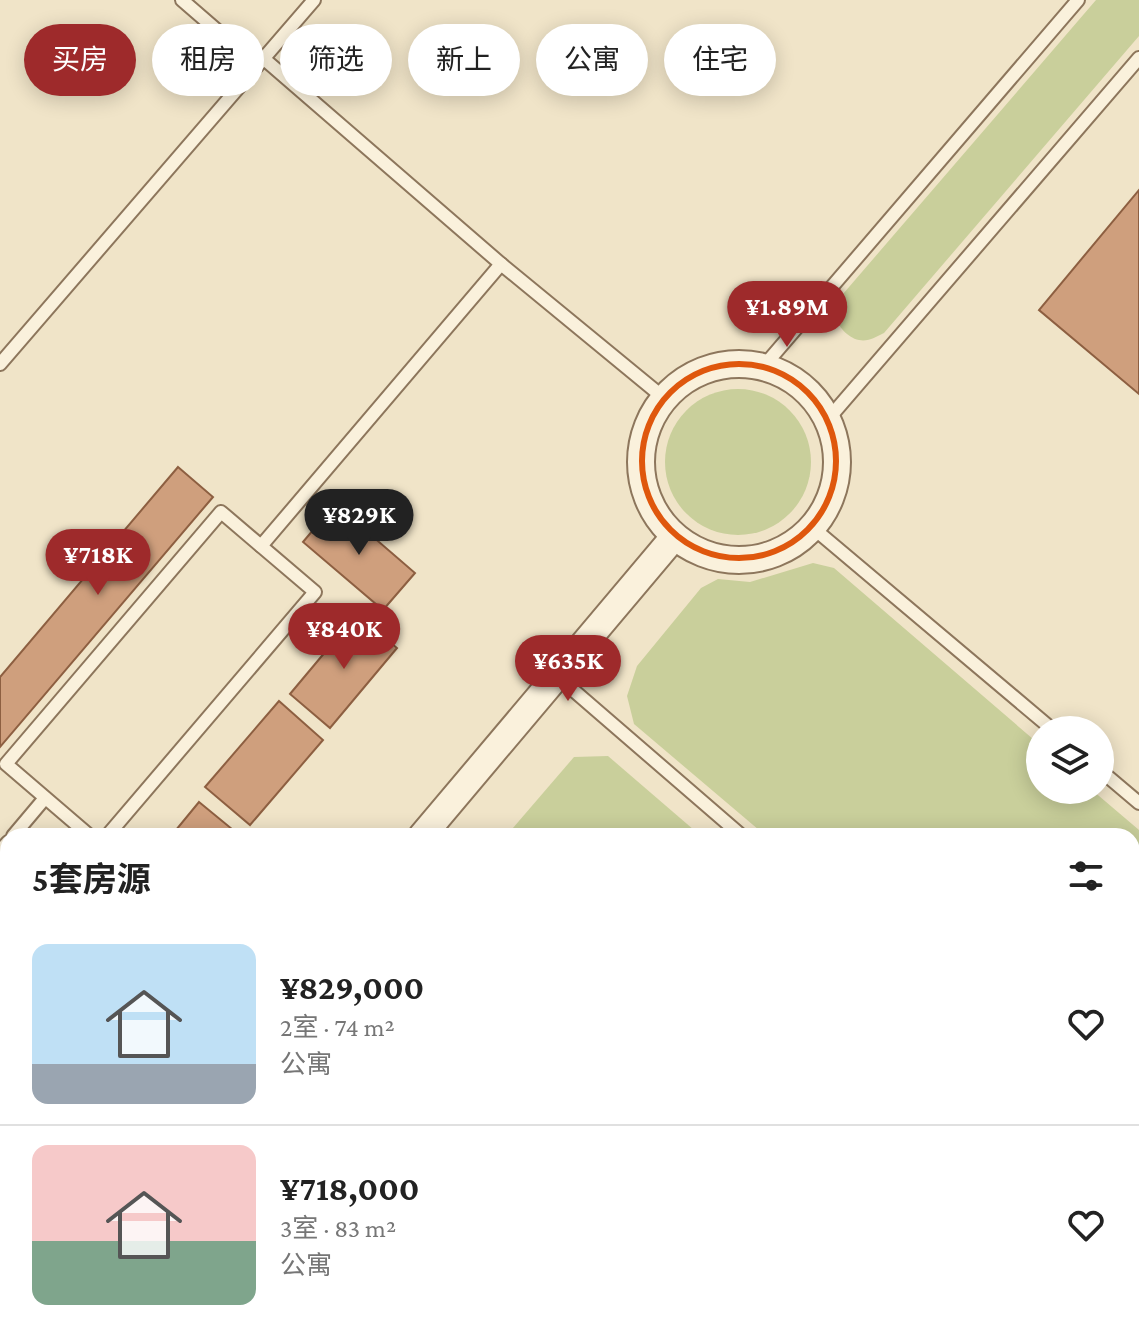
<!DOCTYPE html>
<html lang="zh">
<head>
<meta charset="utf-8">
<style>
	body { margin:0; font-family:"Crimson Pro","Noto Sans SC",serif; background:#f6f6f6; color:#222; height:100vh; display:flex; flex-direction:column; font-size:30px; white-space:nowrap }
	* { box-sizing:border-box; margin:0 }
	p { font-size:26px; color:#767676 }
	.icon { flex:none; width:44px; height:44px; fill:none; stroke:currentColor; stroke-width:2; stroke-linecap:round; stroke-linejoin:round }
	.map { position:relative; flex:1; overflow:hidden }
	.drawer { position:absolute; left:0px; top:828px; width:1140px; height:514px; display:flex; flex-direction:column; background:#fff; border-radius:24px 24px 0 0; box-shadow:0 4px 20px #0003 }
	.drawer>* { flex:none }
	.guide { position:absolute; left:24px; top:24px; width:1092px; height:72px; display:flex; gap:16px }
	.buttons { position:absolute; left:1026px; top:716px; display:grid; gap:16px }
	.buttons a { display:grid; place-items:center; width:88px; height:88px; border-radius:50%; background:#fff; box-shadow:0 4px 20px #0003; font-size:40px }
	.price { position:absolute; translate:-50% -68px; padding:0 18px; border-radius:28px; background:#9e2a2b; color:#fff; font-size:26px; line-height:52px; filter:drop-shadow(0 2px 4px #0008) }
	.price::after { content:''; position:absolute; left:50%; top:48px; width:24px; height:18px; margin-left:-12px; background:inherit; clip-path:polygon(0 0,100% 0,50% 100%) }
	.price.selected { background:#222; color:#fff }
	ul { padding:0; list-style:none }
	li { display:flex; align-items:center; gap:24px; height:200px; padding:0 32px }
	li+li { border-top:2px solid #e0e0e0 }
	li span { display:grid; place-items:center; flex:none; width:224px; height:160px; border-radius:16px; color:#555 }
	li>.icon { margin-inline-start:auto }
	span .icon { width:96px; height:96px; fill:#fffc; stroke-width:1 }
	li b { font-size:34px }
	h2 { display:flex; justify-content:space-between; align-items:center; height:96px; padding:0 32px; font-size:34px }
	.tag { padding:0 28px; border-radius:36px; background:#fff; box-shadow:0 4px 20px #0003; font-size:28px; line-height:72px }
	.tag.selected { background:#9e2a2b; color:#fff }
	.map>svg:first-child { display:block }
	.green { fill:#c9cf9b }
	.building { fill:#cf9f7d; stroke:#8d5f41; stroke-width:2 }
	.lines { fill:none; stroke-linecap:round; stroke-linejoin:round }
	.lane-casing { stroke:#8d765c; stroke-width:16 }
	.street-casing { stroke:#8d765c; stroke-width:30 }
	.lane { stroke:#faf1dc; stroke-width:12 }
	.street { stroke:#faf1dc; stroke-width:26 }
	.marked { fill:none; stroke:#df570d; stroke-width:6; stroke-linejoin:round }
</style>
</head>
<body>
<div class="map">
<svg width="1139" height="1341" viewBox="0 0 1139 1341">
	<rect width="100%" height="100%" fill="#f0e4c8"/>
	<g class="green">
		<path d="M1096,0H1139V36L884,333C876,337 868,342 859,340C845,337 831,319 836,305C838,301 841,297 843,294Z"/>
		<circle cx="738" cy="462" r="73"/>
		<path d="M813,563L834,568L1040,745V790H1092L1139,830V861L1132,869V836H766L634,724L627,696L637,666L701,588L718,579L750,582Z"/>
		<path d="M608,756L701,836H506L574,757Z"/>
		<path d="M58,1334H496L505,1341H52Z"/>
	</g>
	<g class="building">
		<path d="M1139,190V394L1039,310Z"/>
		<path d="M178,467L213,497L0,747V677Z"/>
		<path d="M335,504L415,573L383,610L303,542Z"/>
		<path d="M357,614L397,648L330,728L290,694Z"/>
		<path d="M279,701L323,740L250,825L205,787Z"/>
		<path d="M199,802L238,834L236,836H171Z"/>
	</g>
	<g class="lines">
		<defs>
			<g id="lane">
				<path d="M182,0L257,65"/>
				<path d="M263,58L501,264L664,398"/>
				<path d="M0,364L314,0"/>
				<path d="M763,367L1078,0"/>
				<path d="M830,417L1139,58"/>
				<path d="M812,527L1053,730"/>
				<path d="M261,546L501,264"/>
				<path d="M558,677L742,836"/>
				<path d="M1100,770L1139,803"/>
				<path d="M13,836L45,798"/>
				<path d="M90,836L6,764L221,512L315,592L107,836"/>
				<path d="M0,851L8,842"/>
				<path d="M0,1067L8,1074"/>
				<path d="M539,1334L547,1341"/>
				<path d="M636,1341L642,1334"/>
			</g>
			<g id="street">
				<circle cx="739" cy="462" r="98"/>
				<path d="M422,836L674,537"/>
				<path d="M0,1330L8,1321"/>
			</g>
		</defs>
		<use href="#lane" class="lane-casing"/>
		<use href="#street" class="street-casing"/>
		<use href="#lane" class="lane"/>
		<use href="#street" class="street"/>
	</g>
	<path class="marked" d="M642 461a97 97 0 1 1 194 0a97 97 0 1 1-194 0Z"/>
</svg>
<div class="buttons">
<a><svg class="icon" aria-label="layers" viewBox="0 0 24 24"><path d="M12 4l9 5-9 5-9-5zM3 14l9 5 9-5"/></svg></a>
</div>
<b class="price" style="left:787px;top:349px">¥1.89M</b>
<b class="price selected" style="left:359px;top:557px">¥829K</b>
<b class="price" style="left:98px;top:597px">¥718K</b>
<b class="price" style="left:344px;top:671px">¥840K</b>
<b class="price" style="left:568px;top:703px">¥635K</b>
<div class="guide">
<a class="tag selected">买房</a>
<a class="tag">租房</a>
<a class="tag">筛选</a>
<a class="tag">新上</a>
<a class="tag">公寓</a>
<a class="tag">住宅</a>
</div>
<section class="drawer">
<h2>5套房源<svg class="icon" aria-label="filters" viewBox="0 0 24 24"><path d="M4 7h16M4 17h16"/><circle cx="9" cy="7" r="2"/><circle cx="15" cy="17" r="2"/></svg></h2>
<ul>
<li><span style="background:linear-gradient(#bfe0f5 75%,#9aa5b1 0)"><svg class="icon" aria-label="home" viewBox="0 0 24 24"><path d="M3 11l9-7 9 7M6 9v11h12V9"/></svg></span><div><b>¥829,000</b><p>2室 · 74 m²</p><p>公寓</p></div><svg class="icon" aria-label="heart" viewBox="0 0 24 24"><path d="M12 20l-8-8c-3-5 5-10 8-4 3-6 11-1 8 4z"/></svg></li>
<li><span style="background:linear-gradient(#f6c9c9 60%,#7fa58c 0)"><svg class="icon" aria-label="home" viewBox="0 0 24 24"><path d="M3 11l9-7 9 7M6 9v11h12V9"/></svg></span><div><b>¥718,000</b><p>3室 · 83 m²</p><p>公寓</p></div><svg class="icon" aria-label="heart" viewBox="0 0 24 24"><path d="M12 20l-8-8c-3-5 5-10 8-4 3-6 11-1 8 4z"/></svg></li>
</ul>
</section>
</div>
</body>
</html>
